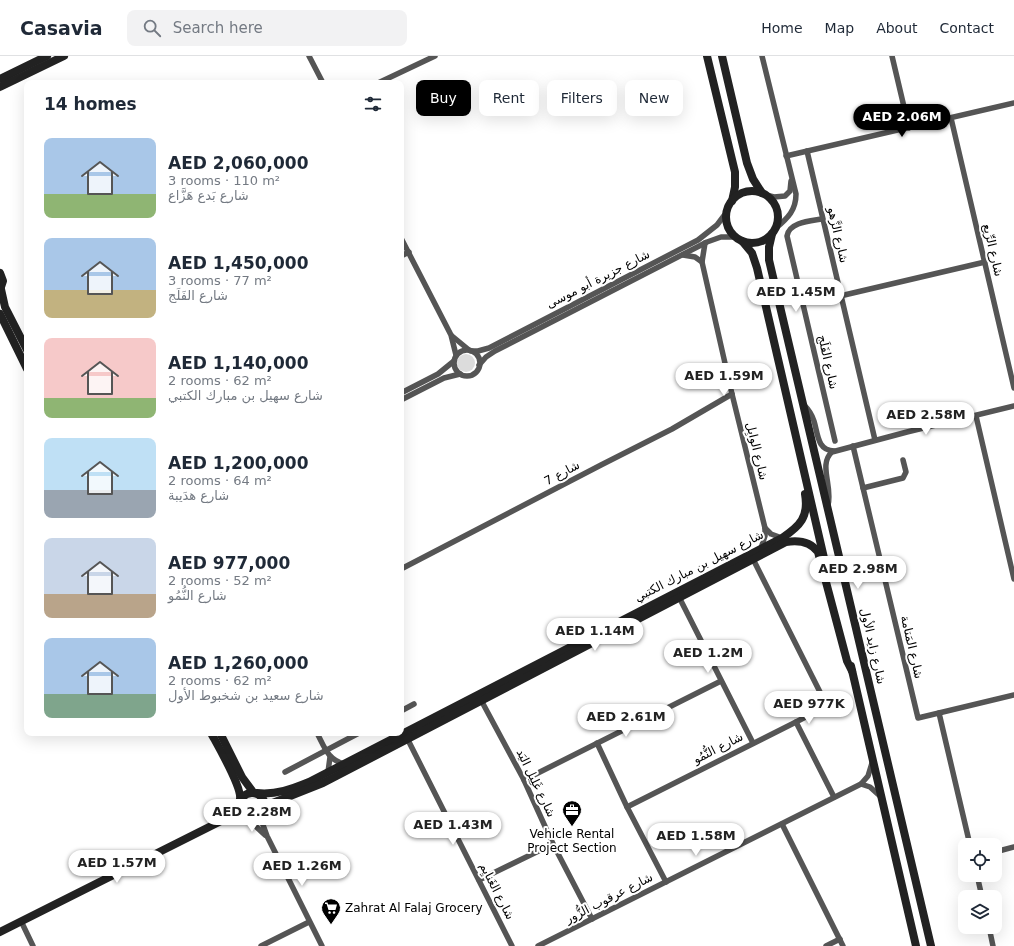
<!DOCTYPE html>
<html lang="en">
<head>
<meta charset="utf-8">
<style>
	body { margin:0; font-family:"DejaVu Sans",Cairo,sans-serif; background:#f2f2f3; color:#1f2937; height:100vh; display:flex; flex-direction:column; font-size:15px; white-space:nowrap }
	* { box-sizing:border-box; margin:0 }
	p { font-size:13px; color:#747a83 }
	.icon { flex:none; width:22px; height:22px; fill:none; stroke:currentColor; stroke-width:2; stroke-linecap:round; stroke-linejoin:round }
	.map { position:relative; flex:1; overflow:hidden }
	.drawer { position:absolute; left:24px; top:24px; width:380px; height:656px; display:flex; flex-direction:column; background:#fff; border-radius:8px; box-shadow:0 4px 16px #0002 }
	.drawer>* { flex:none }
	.banner { position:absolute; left:416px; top:24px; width:380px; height:36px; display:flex; gap:8px }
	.tools { position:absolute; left:958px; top:782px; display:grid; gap:8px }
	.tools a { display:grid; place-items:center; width:44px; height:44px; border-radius:8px; background:#fff; box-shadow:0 4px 16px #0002; font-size:20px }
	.price { position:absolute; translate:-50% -34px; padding:0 9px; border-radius:14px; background:#fff; color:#222; font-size:13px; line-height:26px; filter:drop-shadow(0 1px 2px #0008) }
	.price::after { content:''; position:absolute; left:50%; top:24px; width:12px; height:9px; margin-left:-6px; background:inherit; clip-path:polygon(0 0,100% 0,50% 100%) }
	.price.selected { background:#000; color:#fff }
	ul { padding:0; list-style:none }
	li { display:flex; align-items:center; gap:12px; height:100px; padding:0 20px }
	li span { display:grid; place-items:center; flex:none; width:112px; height:80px; border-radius:8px; color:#555 }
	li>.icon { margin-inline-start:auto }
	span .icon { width:48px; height:48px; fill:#fffc; stroke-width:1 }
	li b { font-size:17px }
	h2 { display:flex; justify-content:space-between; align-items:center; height:48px; padding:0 20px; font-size:17px }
	.tag { padding:0 14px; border-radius:8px; background:#fff; box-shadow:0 4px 16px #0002; font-size:14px; line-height:36px }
	.tag.selected { background:#000; color:#fff }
	header { display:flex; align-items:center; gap:24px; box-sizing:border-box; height:56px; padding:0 20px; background:#fff; border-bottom:1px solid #e0e1e3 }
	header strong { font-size:19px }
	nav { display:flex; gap:22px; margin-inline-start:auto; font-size:14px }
	.search { width:280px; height:36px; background:#f2f2f3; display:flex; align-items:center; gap:10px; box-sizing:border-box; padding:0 14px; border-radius:8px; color:#747a83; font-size:15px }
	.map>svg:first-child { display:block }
	.green { fill:#dcdcdc }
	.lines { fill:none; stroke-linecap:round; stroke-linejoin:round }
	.street { stroke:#555; stroke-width:5.5 }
	.secondary { stroke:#222; stroke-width:8 }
	.labels { text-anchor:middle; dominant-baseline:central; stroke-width:4; stroke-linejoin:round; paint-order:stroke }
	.street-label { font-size:12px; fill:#000; stroke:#fff }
	.poi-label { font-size:12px; fill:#000; stroke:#fff }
</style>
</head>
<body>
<header>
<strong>Casavia</strong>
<div class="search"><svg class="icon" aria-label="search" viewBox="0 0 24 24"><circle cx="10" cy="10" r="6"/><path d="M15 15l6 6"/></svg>Search here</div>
<nav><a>Home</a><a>Map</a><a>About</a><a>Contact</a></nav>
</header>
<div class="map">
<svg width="1014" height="890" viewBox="0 0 1014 890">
	<rect width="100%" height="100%" fill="#fff"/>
	<circle class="green" cx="466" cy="307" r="9"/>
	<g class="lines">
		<g class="street">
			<path d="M309,0L323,27"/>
			<path d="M762,0L796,138C796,154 788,162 776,172"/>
			<path d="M892,0L909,72"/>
			<path d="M378,27L435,0"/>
			<path d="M951,62L1014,332"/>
			<path d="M807,95L875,384"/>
			<path d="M786,100L1014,47"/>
			<path d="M766,139L774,141L785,140L790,135L791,125"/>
			<path d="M822,163C811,165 789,166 787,180L835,385"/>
			<path d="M401,182L451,279L456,299"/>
			<path d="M705,187L702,206L732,338L765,472V480L761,492"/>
			<path d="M683,199L695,201L702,206"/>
			<path d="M401,200L409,196"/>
			<path d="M840,240L985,206"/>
			<path d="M452,280L469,294"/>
			<circle cx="467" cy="307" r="13"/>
			<path d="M471,295H478L489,292L698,184L717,169L726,157"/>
			<path d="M479,309L486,301L495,295L707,186L721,181H736"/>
			<path d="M401,337L438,318L454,305"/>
			<path d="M401,344L444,322L460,318"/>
			<path d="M804,349C809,354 812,359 814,365C818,378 817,394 834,395"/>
			<path d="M976,360L1014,523"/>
			<path d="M853,390L918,662L1014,639"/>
			<path d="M863,432L903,422L906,416L903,404"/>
			<path d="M828,449C833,431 818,408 832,396L907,376L1014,350"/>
			<path d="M765,472L771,478L782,482"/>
			<path d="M401,513L601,409L672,373L732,338"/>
			<path d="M679,541L753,687"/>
			<path d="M481,644L524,724L553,788L592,863"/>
			<path d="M401,655L414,648"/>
			<path d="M939,657L970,789"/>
			<path d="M796,666L834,741"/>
			<path d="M317,677C324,690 328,705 345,708"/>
			<path d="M407,682L512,890"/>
			<path d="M597,687L627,751L666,826"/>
			<path d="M285,716L359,677"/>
			<path d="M328,716L330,701"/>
			<path d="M524,724L721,625"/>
			<path d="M861,728L870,731L880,740"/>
			<path d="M627,751L796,666L817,655L822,651L823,642L753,503"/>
			<path d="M263,758V769L267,780L322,890"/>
			<path d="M248,763L265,779"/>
			<path d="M782,768L843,890"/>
			<path d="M995,796L1014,791"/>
			<path d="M977,819L982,841"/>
			<path d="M479,824L553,788"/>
			<path d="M21,865L33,890"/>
			<path d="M989,871L993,890"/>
			<path d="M261,890L309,866"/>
			<path d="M538,890L861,728L868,720L872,707"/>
			<path d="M826,890L840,883"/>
		</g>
		<g class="secondary">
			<path d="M707,0L735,116V131L732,145"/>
			<path d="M722,0L747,107L753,123L762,137"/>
			<path d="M0,23L47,0"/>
			<path d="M0,31L64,0"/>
			<circle cx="752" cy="161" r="26"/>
			<path d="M772,178L769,191V204L931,890"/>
			<path d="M742,185L752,197L757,212L824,502"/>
			<path d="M0,217L3,225L0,234"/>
			<path d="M1,233L5,251L27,294"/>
			<path d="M0,258L27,313"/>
			<path d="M851,610L916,890"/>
			<path d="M211,677C218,690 242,731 240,743"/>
			<path d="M220,677L242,721L253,736"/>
			<circle cx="252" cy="750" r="13"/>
			<path d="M257,737C276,739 292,733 309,726L782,482C800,470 809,461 805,438"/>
			<path d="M265,750L323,727L786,486C798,484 810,485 818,496L847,605L852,615"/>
			<path d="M0,876L225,763L233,756L238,747"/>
		</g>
	</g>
	<defs>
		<symbol id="office-pin" viewBox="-11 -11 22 30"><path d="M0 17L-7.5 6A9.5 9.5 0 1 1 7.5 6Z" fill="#000" stroke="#fff"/><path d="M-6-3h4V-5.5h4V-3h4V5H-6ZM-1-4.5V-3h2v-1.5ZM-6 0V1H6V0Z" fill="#fff"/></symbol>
		<symbol id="supermarket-pin" viewBox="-11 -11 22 30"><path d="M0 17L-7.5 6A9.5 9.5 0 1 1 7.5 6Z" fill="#000" stroke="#fff"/><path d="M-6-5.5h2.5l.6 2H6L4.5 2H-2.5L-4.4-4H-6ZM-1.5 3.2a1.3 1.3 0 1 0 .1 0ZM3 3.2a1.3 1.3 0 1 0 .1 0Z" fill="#fff"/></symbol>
	</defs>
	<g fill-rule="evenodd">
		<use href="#office-pin" x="561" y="743" width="22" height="30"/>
		<use href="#supermarket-pin" x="320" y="841" width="22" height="30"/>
	</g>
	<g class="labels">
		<g class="street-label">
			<text transform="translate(838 179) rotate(77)">شارع الزَّهو</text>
			<text transform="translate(993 194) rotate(77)">شارع الرِّيع</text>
			<text transform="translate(598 223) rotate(-27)">شارع جزيرة أبو موسى</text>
			<text transform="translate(828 306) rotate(77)">شارع الفَلَج</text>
			<text transform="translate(757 395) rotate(76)">شارع الوابِل</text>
			<text transform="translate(562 417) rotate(-28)">شارع 7</text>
			<text transform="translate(699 510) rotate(-27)">شارع سهيل بن مبارك الكتبي</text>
			<text transform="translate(873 590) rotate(77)">شارع زايد الأول</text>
			<text transform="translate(912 591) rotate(77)">شارع المَتامة</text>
			<text transform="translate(718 692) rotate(-27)">شارع النُّمُو</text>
			<text transform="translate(536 727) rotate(64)">شارع غَلِيل اليَد</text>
			<text transform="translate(497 835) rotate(63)">شارع الغَنايِم</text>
			<text transform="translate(609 842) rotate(-27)">شارع عرقوب الزُّور</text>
		</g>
		<g class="poi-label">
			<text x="572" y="778">Vehicle Rental<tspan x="572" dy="14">Project Section</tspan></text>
			<text x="345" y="852" text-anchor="start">Zahrat Al Falaj Grocery</text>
		</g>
	</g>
</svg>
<div class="tools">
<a><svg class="icon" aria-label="locate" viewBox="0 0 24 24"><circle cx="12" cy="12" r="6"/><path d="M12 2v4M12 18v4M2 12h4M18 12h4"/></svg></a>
<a><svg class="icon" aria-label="layers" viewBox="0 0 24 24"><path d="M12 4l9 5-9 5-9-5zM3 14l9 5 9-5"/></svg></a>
</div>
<b class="price selected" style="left:902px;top:82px">AED 2.06M</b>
<b class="price" style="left:796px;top:257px">AED 1.45M</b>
<b class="price" style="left:724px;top:341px">AED 1.59M</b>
<b class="price" style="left:926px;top:380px">AED 2.58M</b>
<b class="price" style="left:858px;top:534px">AED 2.98M</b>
<b class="price" style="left:595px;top:596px">AED 1.14M</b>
<b class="price" style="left:708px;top:618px">AED 1.2M</b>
<b class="price" style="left:809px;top:669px">AED 977K</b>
<b class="price" style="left:626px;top:682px">AED 2.61M</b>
<b class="price" style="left:252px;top:777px">AED 2.28M</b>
<b class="price" style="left:453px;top:790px">AED 1.43M</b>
<b class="price" style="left:696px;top:801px">AED 1.58M</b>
<b class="price" style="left:117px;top:828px">AED 1.57M</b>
<b class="price" style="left:302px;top:831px">AED 1.26M</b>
<div class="banner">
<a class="tag selected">Buy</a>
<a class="tag">Rent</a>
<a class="tag">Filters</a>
<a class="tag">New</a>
</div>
<section class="drawer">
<h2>14 homes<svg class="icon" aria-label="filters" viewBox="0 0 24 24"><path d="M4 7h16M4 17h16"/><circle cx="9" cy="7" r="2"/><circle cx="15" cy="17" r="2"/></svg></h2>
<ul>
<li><span style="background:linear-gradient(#a9c7e8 70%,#8fb573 0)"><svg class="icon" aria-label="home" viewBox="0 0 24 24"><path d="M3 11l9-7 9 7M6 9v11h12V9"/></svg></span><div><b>AED 2,060,000</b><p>3 rooms · 110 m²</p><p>شارع بَدع هَزَّاع</p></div></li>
<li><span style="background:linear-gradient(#a9c7e8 65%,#c2b280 0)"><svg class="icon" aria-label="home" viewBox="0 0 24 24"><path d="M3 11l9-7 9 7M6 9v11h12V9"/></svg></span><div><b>AED 1,450,000</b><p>3 rooms · 77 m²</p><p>شارع الفَلَج</p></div></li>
<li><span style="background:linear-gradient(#f6c9c9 75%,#8fb573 0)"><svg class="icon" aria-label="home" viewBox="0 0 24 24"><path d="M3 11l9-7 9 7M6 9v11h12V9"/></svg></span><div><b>AED 1,140,000</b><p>2 rooms · 62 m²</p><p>شارع سهيل بن مبارك الكتبي</p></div></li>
<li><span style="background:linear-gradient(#bfe0f5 65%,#9aa5b1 0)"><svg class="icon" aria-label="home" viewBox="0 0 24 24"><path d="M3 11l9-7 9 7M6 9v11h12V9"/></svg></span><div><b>AED 1,200,000</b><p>2 rooms · 64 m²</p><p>شارع هدَيبة</p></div></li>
<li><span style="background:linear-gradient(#c9d6e8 70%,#b9a48a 0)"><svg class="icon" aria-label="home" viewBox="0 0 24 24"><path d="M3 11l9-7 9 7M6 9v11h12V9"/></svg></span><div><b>AED 977,000</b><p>2 rooms · 52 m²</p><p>شارع النُّمُو</p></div></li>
<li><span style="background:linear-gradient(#a9c7e8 70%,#7fa58c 0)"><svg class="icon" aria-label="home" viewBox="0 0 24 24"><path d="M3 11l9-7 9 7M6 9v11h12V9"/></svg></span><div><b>AED 1,260,000</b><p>2 rooms · 62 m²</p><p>شارع سعيد بن شخبوط الأول</p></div></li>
</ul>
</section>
</div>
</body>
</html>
